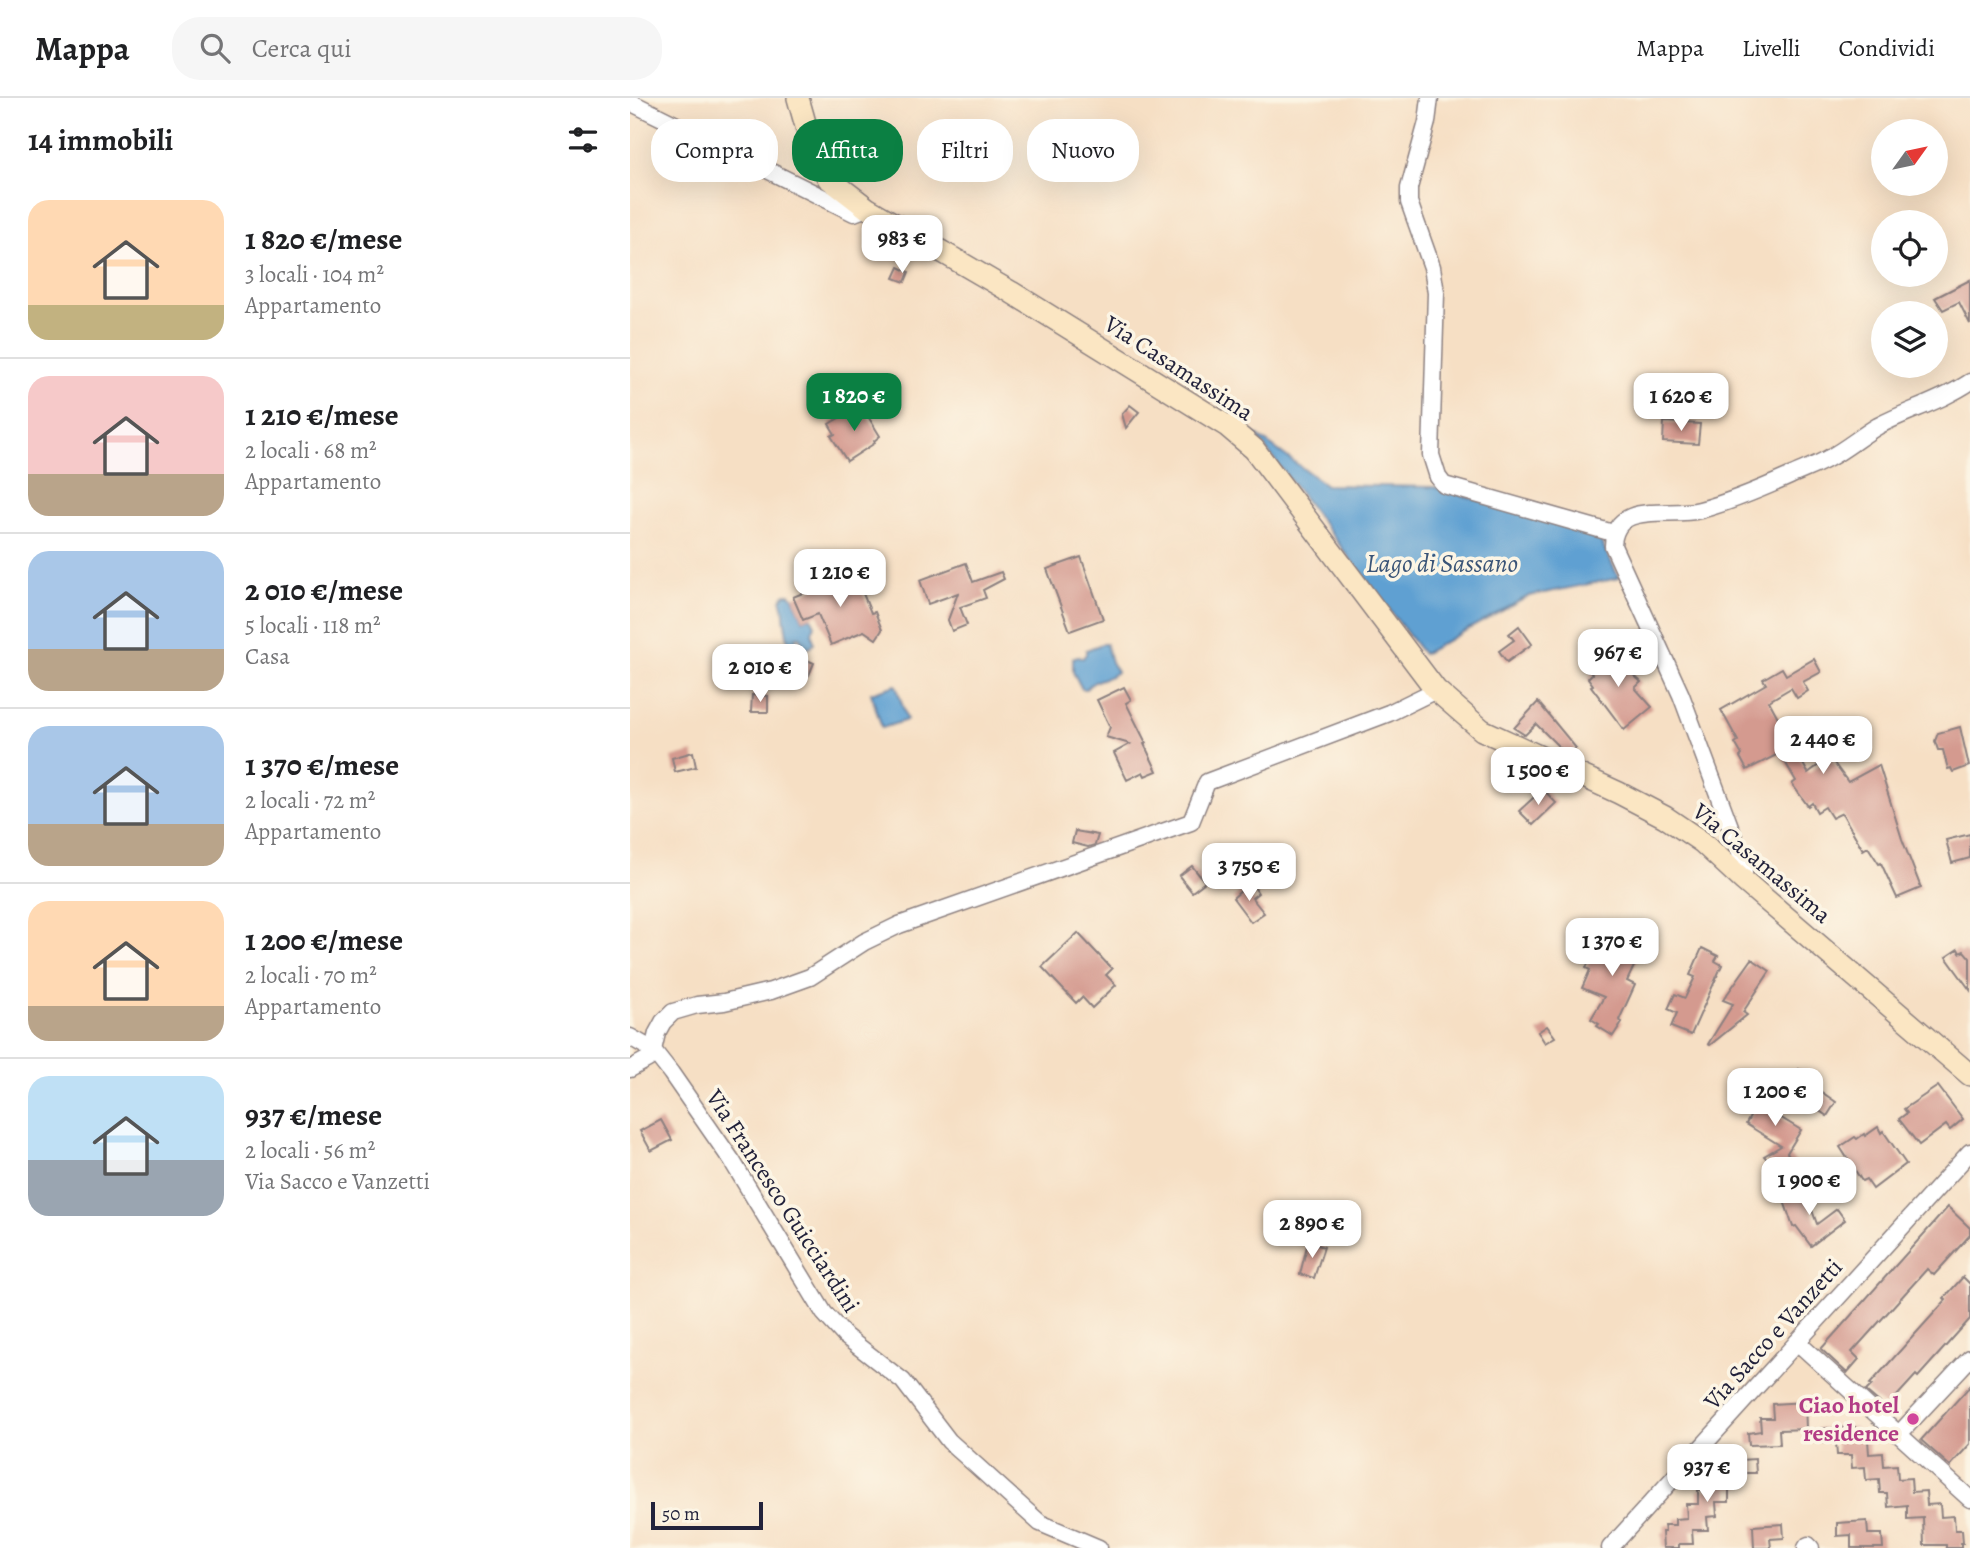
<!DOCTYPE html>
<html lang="it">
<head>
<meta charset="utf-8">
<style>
	body { margin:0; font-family:Alegreya,serif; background:#f6f6f6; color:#202124; height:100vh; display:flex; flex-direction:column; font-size:26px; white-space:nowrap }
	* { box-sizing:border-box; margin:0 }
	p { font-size:23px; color:#757577 }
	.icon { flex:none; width:38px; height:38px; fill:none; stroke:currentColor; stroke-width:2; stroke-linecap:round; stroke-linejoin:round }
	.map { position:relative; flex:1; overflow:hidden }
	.drawer { display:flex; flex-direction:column; background:#fff; width:630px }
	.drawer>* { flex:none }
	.top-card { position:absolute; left:21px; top:21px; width:665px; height:63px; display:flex; gap:14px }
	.needle { width:46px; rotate:57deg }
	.fabs { position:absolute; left:1241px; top:21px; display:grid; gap:14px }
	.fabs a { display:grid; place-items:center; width:77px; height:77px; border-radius:50%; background:#fff; box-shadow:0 7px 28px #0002; font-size:35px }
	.scale { position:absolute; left:21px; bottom:18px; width:112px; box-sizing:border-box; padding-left:7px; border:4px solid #22223b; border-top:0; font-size:19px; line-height:24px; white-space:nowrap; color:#22223b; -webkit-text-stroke:5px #fcf5e5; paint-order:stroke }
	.price { position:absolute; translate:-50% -60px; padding:0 16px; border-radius:14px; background:#fff; color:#222; font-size:23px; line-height:46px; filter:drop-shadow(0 2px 4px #0008) }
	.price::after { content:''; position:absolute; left:50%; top:42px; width:21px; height:16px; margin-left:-10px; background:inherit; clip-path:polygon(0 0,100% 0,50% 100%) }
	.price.current { background:#0b8043; color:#fff }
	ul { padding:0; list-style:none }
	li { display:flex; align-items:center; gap:21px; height:175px; padding:0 28px }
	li+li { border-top:2px solid #e0e0e0 }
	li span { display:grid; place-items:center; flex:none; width:196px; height:140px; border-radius:21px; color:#555 }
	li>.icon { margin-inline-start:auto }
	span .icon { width:84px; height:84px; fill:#fffc; stroke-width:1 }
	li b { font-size:30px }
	h2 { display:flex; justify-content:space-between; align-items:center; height:84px; padding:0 28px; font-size:30px }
	.chip { padding:0 24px; border-radius:28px; background:#fff; box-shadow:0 7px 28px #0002; font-size:24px; line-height:63px }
	.chip.current { background:#0b8043; color:#fff }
	header { display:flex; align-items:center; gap:42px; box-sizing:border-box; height:98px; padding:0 35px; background:#fff; border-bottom:2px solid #e0e0e0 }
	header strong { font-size:33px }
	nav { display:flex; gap:38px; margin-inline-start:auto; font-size:24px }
	.search { width:490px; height:63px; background:#f6f6f6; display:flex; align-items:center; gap:18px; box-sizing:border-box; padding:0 24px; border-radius:28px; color:#757577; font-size:26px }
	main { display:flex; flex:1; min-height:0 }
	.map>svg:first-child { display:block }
	.water { fill:#5fa0d2; stroke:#406186; stroke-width:2 }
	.building { fill:#d49a8f }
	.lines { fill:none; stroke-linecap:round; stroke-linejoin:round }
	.minor-casing { stroke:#8c8080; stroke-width:19 }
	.secondary-casing { stroke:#8c8080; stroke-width:24 }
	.minor { stroke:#fff; stroke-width:16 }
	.secondary { stroke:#fbe6c3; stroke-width:21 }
	.hotel-dot { fill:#d1479c; stroke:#fcf5e5; stroke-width:2.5 }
	.labels { text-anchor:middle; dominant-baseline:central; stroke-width:7; stroke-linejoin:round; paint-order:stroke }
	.street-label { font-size:24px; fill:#22223b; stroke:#fcf5e5 }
	.hotel-label { font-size:24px; font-weight:bold; fill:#b23c85; stroke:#fcf5e5; text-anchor:end }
	.water-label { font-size:26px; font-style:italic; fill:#3a5477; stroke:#fcf5e5 }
</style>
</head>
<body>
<header>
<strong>Mappa</strong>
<div class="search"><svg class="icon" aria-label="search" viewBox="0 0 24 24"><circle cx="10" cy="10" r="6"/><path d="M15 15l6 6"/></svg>Cerca qui</div>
<nav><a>Mappa</a><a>Livelli</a><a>Condividi</a></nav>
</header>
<main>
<section class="drawer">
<h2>14 immobili<svg class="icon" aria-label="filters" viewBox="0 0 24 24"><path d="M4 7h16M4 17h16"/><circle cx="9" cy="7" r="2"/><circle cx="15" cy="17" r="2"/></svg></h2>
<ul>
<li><span style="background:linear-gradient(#ffd9b3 75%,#c2b280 0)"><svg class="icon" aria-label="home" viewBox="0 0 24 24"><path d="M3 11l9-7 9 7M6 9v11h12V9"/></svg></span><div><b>1 820 €/mese</b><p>3 locali · 104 m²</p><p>Appartamento</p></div></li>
<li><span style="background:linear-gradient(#f6c9c9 70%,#b9a48a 0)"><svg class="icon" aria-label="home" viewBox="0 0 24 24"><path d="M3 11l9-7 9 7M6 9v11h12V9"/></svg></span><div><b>1 210 €/mese</b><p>2 locali · 68 m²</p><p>Appartamento</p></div></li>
<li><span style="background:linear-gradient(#a9c7e8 70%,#b9a48a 0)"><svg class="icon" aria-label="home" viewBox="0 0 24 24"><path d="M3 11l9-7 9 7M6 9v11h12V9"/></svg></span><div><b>2 010 €/mese</b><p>5 locali · 118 m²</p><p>Casa</p></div></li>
<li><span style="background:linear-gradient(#a9c7e8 70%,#b9a48a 0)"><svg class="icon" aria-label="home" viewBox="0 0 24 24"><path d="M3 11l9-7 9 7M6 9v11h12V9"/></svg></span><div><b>1 370 €/mese</b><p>2 locali · 72 m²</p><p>Appartamento</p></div></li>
<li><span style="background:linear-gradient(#ffd9b3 75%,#b9a48a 0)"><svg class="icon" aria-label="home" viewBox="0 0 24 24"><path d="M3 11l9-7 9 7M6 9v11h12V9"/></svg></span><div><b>1 200 €/mese</b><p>2 locali · 70 m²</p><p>Appartamento</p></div></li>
<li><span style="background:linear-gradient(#bfe0f5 60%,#9aa5b1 0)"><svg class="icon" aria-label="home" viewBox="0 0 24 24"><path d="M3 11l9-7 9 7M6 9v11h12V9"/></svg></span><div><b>937 €/mese</b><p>2 locali · 56 m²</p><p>Via Sacco e Vanzetti</p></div></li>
</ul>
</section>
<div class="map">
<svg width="1340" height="1450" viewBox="0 0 1340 1450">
	<rect width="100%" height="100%" fill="#fcf5e5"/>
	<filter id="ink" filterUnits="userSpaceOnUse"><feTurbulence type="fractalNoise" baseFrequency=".0143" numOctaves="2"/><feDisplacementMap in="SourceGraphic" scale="14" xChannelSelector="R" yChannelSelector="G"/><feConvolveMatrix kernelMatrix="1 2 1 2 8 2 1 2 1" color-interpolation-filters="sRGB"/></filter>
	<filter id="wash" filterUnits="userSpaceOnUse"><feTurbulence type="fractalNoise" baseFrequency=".00686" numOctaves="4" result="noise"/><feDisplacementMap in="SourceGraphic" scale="28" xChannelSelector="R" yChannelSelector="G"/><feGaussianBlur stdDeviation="1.57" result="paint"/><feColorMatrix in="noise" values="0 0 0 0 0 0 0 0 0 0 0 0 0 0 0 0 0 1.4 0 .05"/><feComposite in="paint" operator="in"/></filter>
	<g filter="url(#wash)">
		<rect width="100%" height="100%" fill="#f6dfc4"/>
		<g class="water">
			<path d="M624,335L696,387L804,389L963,435L971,443L989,480L899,498L793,556Z"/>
			<path d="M155,496H160L163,499L173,522L181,519L185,527L182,534L184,545L180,550L173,549L171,540L169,538L166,540L168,547L166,550L159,549C158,541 156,533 155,525C153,516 155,511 151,502Z"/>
			<path d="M472,546H476L481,564L487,574C478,582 466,579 456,591H452L443,574V560L447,558L453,560L456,556V552Z"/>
			<path d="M266,587L277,622L252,630L241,595Z"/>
		</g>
		<g id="blocks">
			<g class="building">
				<path d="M269,169L279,174L275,184L264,180Z"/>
				<path d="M1340,182V226L1329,204L1313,212L1305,200Z"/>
				<path d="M231,307L250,338L244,343L245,345L217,363L201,338L205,336L199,326Z"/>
				<path d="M500,307L509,314L496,330L492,316Z"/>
				<path d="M1034,324L1070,326L1068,346L1033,344Z"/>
				<path d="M451,459L473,521L440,533L417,471Z"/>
				<path d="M336,465L343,484L371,474L374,481L353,492L356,500L330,509L337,527L322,533L318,522L328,495L298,506L290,482Z"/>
				<path d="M224,474L241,515L245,514L252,532L246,541L234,533L201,547L188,516L173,522L163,499Z"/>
				<path d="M889,528L902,546L877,564L869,553L884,542L879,536Z"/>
				<path d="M981,550L996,570L1011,584L1005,590L1022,609L994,632L961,588L963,587L958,580L962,576L956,569Z"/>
				<path d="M170,559L184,565L179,577L165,571Z"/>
				<path d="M1184,561L1191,574L1173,584L1178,593L1167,600L1161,590L1139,603L1178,675L1197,661L1198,663L1201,661L1218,684L1249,667L1272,741L1291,790L1267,800L1251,765L1249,766L1238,749L1233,752L1212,715L1202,720L1195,709L1187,714L1182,705L1178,708L1162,686L1166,683L1150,655L1117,672L1110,659L1112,657L1105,645L1108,643L1091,612L1136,586L1133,581L1152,570L1156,577Z"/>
				<path d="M494,589L501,602L496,605L516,645L514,646L527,673L515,678L513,674L497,682L484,655L500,646L476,639L480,629L467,602Z"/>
				<path d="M122,597L138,598V614H121Z"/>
				<path d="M908,604L946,650L937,657L906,626L895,637L884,630Z"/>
				<path d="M1330,629L1339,668L1323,674L1321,670L1318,671L1313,652H1308L1305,643L1308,635Z"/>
				<path d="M63,654L66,669L45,674L42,660Z"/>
				<path d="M913,691L926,705L903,727L889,713Z"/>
				<path d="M445,733L468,737L465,747L458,749L442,745Z"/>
				<path d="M1340,736V760L1322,765L1316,742Z"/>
				<path d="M562,768L575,784L562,794L549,778Z"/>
				<path d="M621,784L628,795L622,800L634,815L621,824L603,800Z"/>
				<path d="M978,831L1014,847L997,883L1005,887L989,922L992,924L983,938L967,928L969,926L961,921L974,899L952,890L960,872L956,870L966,848L970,850Z"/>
				<path d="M448,835L482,871L476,877L486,887L462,910L452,899L446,905L412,869Z"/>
				<path d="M1072,850L1088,858L1085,863L1092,867L1061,937L1041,929L1047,915L1038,911L1045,896L1055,900L1065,879L1060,877Z"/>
				<path d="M1328,851L1330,855L1334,853L1340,860V892L1316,859Z"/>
				<path d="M1122,861L1140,873L1113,914L1117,917L1080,947L1078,946L1103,906L1093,902Z"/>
				<path d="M917,928L925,939L915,945L908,934Z"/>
				<path d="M1169,971L1180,979L1177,984L1206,1004L1197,1018L1156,990Z"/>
				<path d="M1148,977L1157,985L1135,1010L1171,1032L1157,1055L1167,1066L1150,1076L1134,1058L1151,1048L1116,1026L1134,993Z"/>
				<path d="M1308,988L1333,1021L1320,1032L1316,1027L1289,1047L1269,1021L1277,1015L1274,1011Z"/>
				<path d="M31,1022L42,1042L21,1053L10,1033Z"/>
				<path d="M1248,1029L1251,1035L1253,1033L1276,1066L1243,1091L1236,1081L1232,1083L1210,1049L1225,1039L1227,1041L1234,1036L1235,1038Z"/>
				<path d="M1174,1090L1187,1126L1207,1111L1215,1122L1181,1148L1166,1128L1163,1129L1152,1097Z"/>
				<path d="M1318,1109L1340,1130V1137L1304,1177L1297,1171L1222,1254L1229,1261L1217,1275L1191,1251Z"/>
				<path d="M678,1144L694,1149L684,1180L670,1176Z"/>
				<path d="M1333,1179L1340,1186V1221L1288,1279L1286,1277L1256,1310L1236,1293L1242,1287L1240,1286L1316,1202L1314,1200Z"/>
				<path d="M1340,1288V1346L1320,1368L1291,1342Z"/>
				<path d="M1175,1304L1176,1331L1149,1332L1150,1346L1119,1347L1118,1335L1131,1333L1130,1320H1143L1142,1306Z"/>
				<path d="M1225,1329V1342H1238L1239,1356L1253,1355L1254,1368L1267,1367L1268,1381L1281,1380L1282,1394L1296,1393L1297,1407L1310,1406L1311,1419L1324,1418L1325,1432H1332L1333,1445H1331V1450H1316V1447H1294L1293,1420L1277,1421V1407L1258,1409L1257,1395H1250L1249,1381L1236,1382L1235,1369L1222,1370L1221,1357H1207L1206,1344H1185V1331Z"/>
				<path d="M1125,1361L1126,1375H1112V1389L1099,1390V1404H1086L1087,1418L1077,1419L1078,1432H1062L1063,1446H1049V1450H1033L1032,1434H1035L1034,1427H1045V1421L1057,1420L1056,1406H1068V1392L1081,1391L1080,1378L1094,1377L1093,1363Z"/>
				<path d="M1237,1423L1238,1436H1252L1253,1450H1221V1437L1207,1438V1425Z"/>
				<path d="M1153,1426L1154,1440L1140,1441L1141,1450H1124L1123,1428Z"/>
			</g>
		</g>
	</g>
	<g filter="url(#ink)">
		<use href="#blocks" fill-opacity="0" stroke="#8c8080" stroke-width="2"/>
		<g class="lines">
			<defs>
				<g id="minor">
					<path d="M800,0L797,24L779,90V104L802,169L806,195L801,357L808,379L814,387L983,435"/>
					<path d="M0,4L224,115L237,110"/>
					<path d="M1114,783V766L1051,597L983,448C984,401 1039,420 1070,412C1101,404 1131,391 1160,378C1173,372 1187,367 1199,360C1216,351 1231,338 1248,328C1278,312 1312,303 1340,284"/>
					<path d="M0,939L23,952L41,975L102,1063L194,1215L215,1238L273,1283L319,1343L410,1425L469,1450"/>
					<path d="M0,971L18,961L23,952L27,935L33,924L43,914L67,907L94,904L141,893L180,879L234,844L269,827L561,724L577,684L759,615L806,592"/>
					<path d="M1167,1244L1340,1401"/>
					<path d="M1269,1336L1340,1260"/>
					<path d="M980,1450L1340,1054"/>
					<path d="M1176,1450L1178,1447L1181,1450"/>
				</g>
				<path id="secondary" d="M168,0L177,32L198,80L237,110L381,194L597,328L624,351L806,592L852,632L989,695L1035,719L1072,744L1114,783L1340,977"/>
			</defs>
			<use href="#minor" class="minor-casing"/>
			<use href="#secondary" class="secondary-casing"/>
			<use href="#minor" class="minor"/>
			<use href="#secondary" class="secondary"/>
		</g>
	</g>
	<circle class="hotel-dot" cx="1283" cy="1321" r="7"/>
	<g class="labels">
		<g class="street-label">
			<text transform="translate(549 270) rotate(33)">Via Casamassima</text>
			<text transform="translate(1132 765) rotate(40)">Via Casamassima</text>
			<text transform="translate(153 1103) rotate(57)">Via Francesco Guicciardini</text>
			<text transform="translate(1143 1236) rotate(-48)">Via Sacco e Vanzetti</text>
		</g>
		<g class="hotel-label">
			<text x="1269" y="1307">Ciao hotel<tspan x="1269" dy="28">residence</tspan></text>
		</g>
		<g class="water-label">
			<text x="812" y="465">Lago di Sassano</text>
		</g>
	</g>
</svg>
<div class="fabs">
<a><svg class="needle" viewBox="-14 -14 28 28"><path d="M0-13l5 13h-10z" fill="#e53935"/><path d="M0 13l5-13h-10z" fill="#757577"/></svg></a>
<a><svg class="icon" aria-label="locate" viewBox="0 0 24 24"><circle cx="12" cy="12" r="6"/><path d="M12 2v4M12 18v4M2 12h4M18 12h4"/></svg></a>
<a><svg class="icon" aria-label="layers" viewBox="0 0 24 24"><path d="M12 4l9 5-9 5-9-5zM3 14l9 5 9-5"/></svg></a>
</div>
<div class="scale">50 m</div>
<b class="price" style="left:272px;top:177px">983 €</b>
<b class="price current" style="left:224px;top:335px">1 820 €</b>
<b class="price" style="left:1051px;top:335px">1 620 €</b>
<b class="price" style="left:210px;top:511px">1 210 €</b>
<b class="price" style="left:988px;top:591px">967 €</b>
<b class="price" style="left:130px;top:606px">2 010 €</b>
<b class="price" style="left:1193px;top:678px">2 440 €</b>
<b class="price" style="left:908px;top:709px">1 500 €</b>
<b class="price" style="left:619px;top:805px">3 750 €</b>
<b class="price" style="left:982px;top:880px">1 370 €</b>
<b class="price" style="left:1145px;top:1030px">1 200 €</b>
<b class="price" style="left:1179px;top:1119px">1 900 €</b>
<b class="price" style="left:682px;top:1162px">2 890 €</b>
<b class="price" style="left:1077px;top:1406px">937 €</b>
<div class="top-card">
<a class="chip">Compra</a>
<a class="chip current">Affitta</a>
<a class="chip">Filtri</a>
<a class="chip">Nuovo</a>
</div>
</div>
</main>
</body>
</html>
